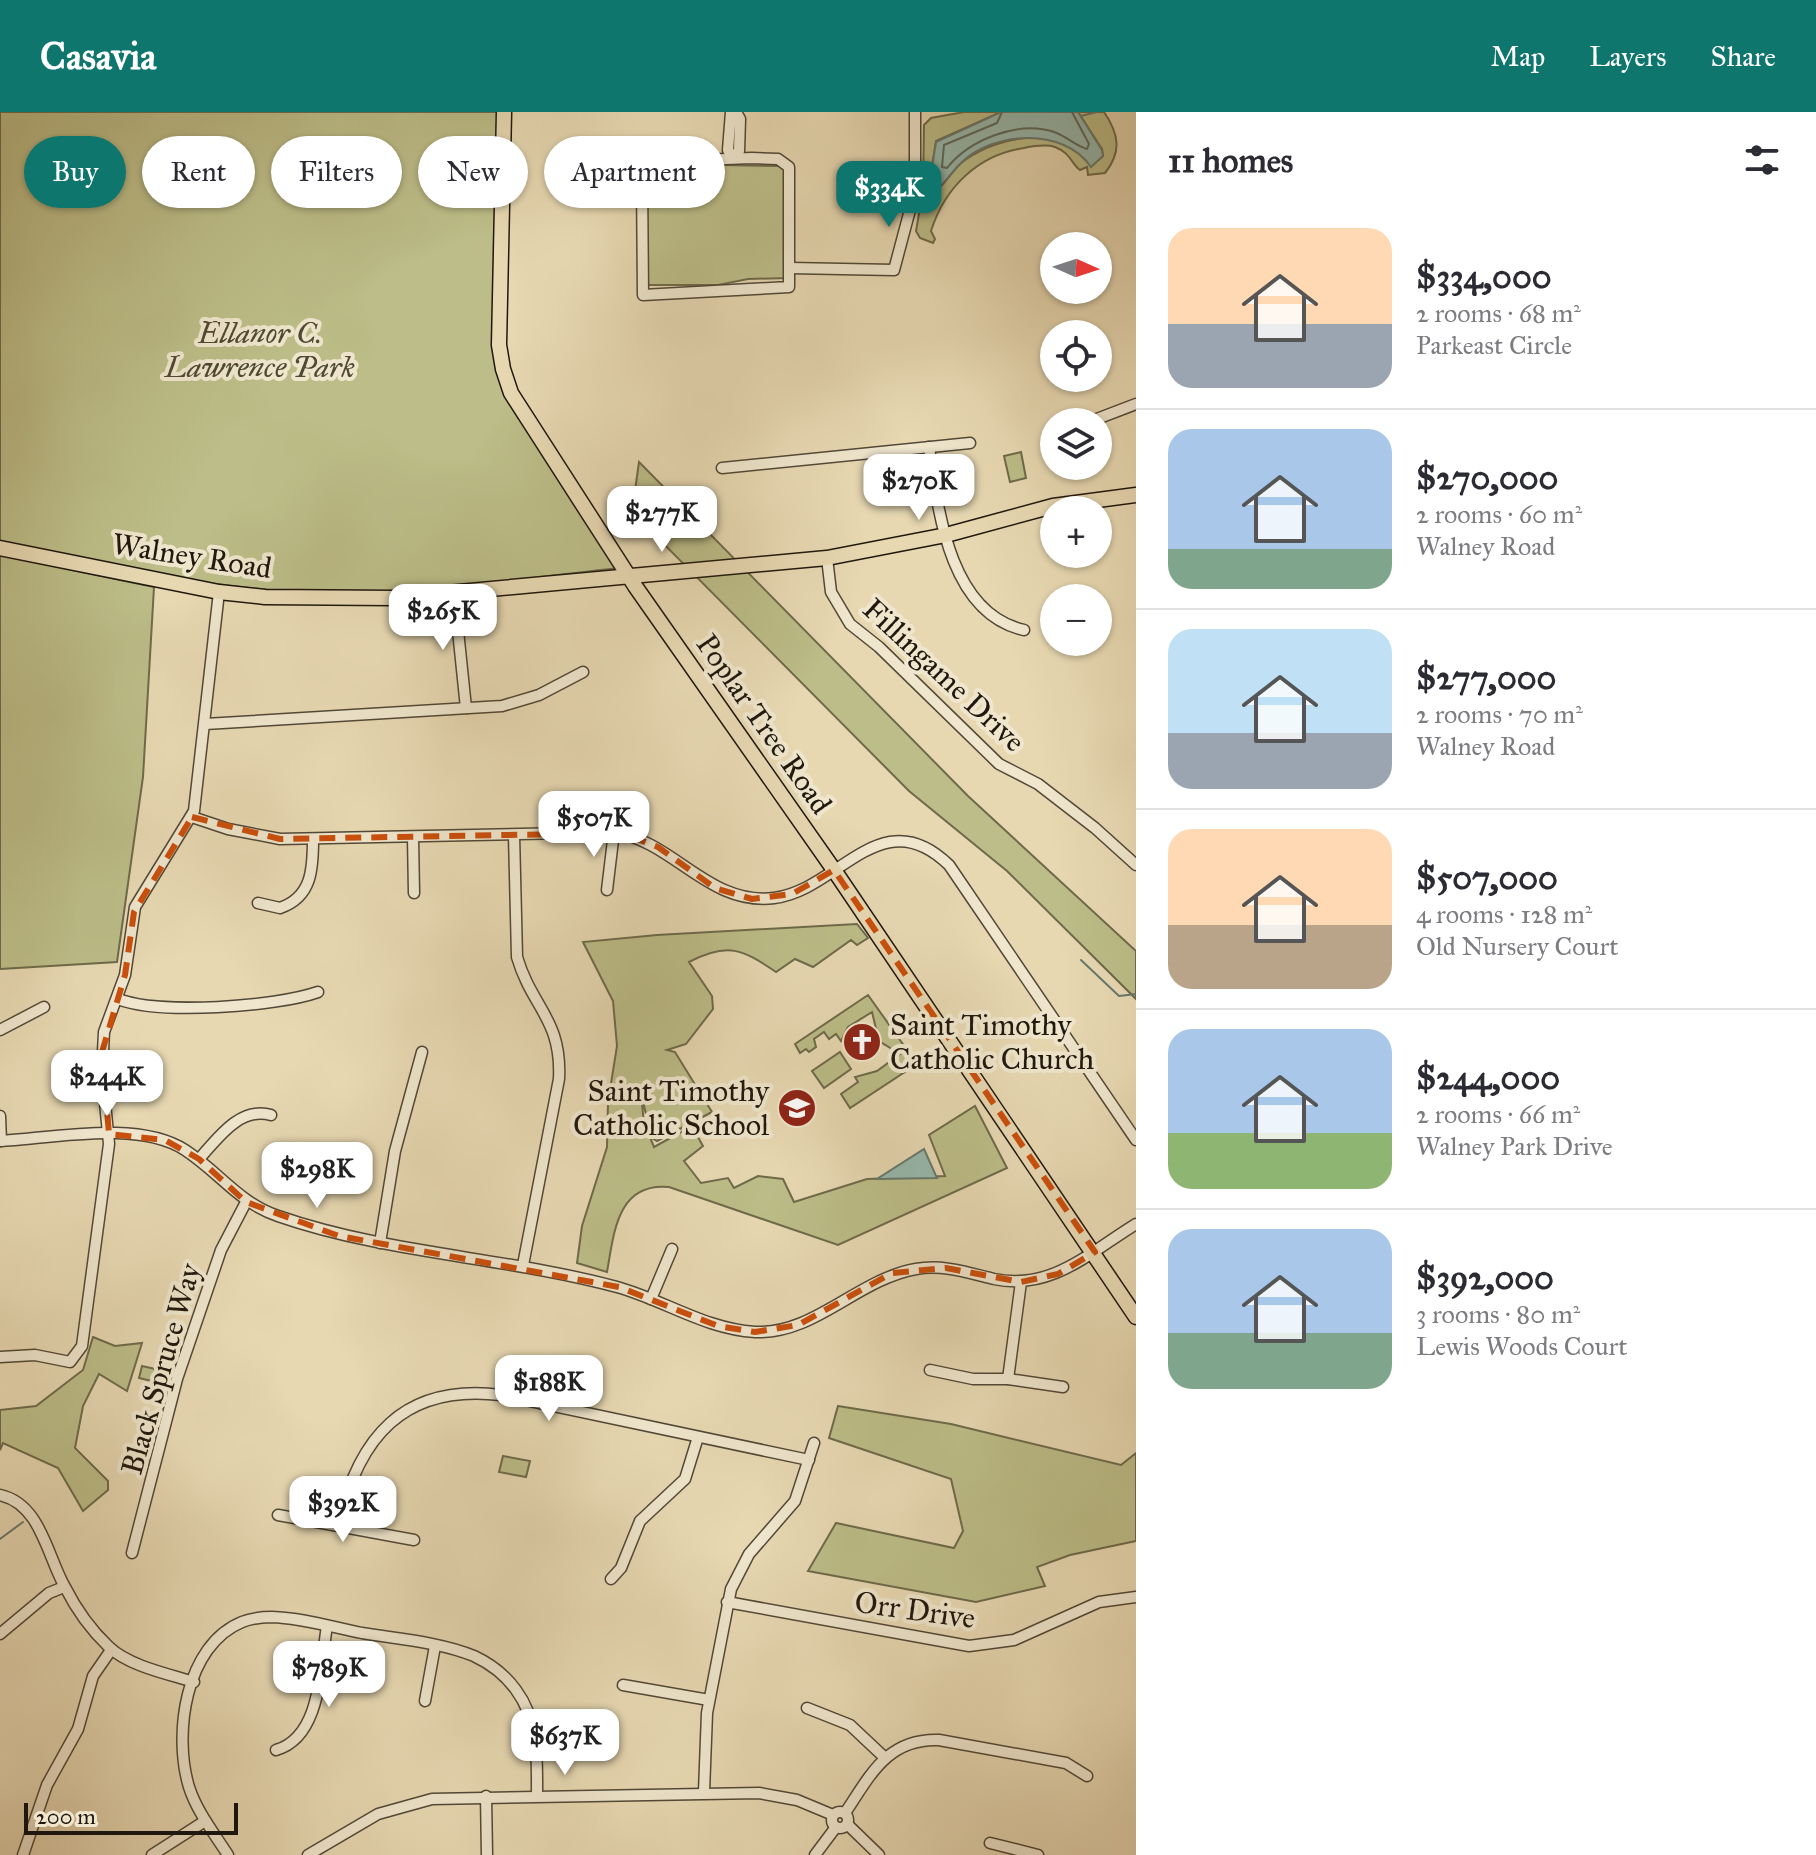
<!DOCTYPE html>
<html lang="en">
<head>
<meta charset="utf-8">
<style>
	body { margin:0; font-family:"IM FELL Great Primer",serif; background:#f2f2f3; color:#2b2b33; height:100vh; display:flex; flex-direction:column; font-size:30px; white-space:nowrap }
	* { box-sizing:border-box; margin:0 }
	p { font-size:26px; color:#7c7c81 }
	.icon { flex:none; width:44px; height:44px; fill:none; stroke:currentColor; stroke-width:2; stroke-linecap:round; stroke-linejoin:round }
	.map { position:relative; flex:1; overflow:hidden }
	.details { display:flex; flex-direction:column; background:#fff; width:680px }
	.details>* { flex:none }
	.top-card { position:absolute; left:24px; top:24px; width:760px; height:72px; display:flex; gap:16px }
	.needle { width:52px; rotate:93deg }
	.fabs { position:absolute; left:1040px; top:120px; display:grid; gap:16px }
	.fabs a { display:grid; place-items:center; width:72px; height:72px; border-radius:50%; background:#fff; box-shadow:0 2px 6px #0004; font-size:40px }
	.scale { position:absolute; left:24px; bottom:20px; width:214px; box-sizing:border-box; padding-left:8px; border:4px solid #20180e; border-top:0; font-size:22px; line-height:28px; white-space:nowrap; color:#20180e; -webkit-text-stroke:6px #efe6cd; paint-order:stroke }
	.price { position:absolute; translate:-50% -68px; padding:0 18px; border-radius:16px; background:#fff; color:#222; font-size:26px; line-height:52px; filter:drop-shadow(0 2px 4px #0008) }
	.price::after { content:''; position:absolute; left:50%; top:48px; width:24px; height:18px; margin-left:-12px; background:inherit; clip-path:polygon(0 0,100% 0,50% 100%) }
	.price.on { background:#0f766e; color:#fff }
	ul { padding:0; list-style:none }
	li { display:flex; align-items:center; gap:24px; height:200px; padding:0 32px }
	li+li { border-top:2px solid #e1e1e2 }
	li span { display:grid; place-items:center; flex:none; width:224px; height:160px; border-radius:24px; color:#555 }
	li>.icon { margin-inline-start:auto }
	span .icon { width:96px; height:96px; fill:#fffc; stroke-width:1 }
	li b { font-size:34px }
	h2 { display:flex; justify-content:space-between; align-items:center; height:96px; padding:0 32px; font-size:34px }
	.pill { padding:0 28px; border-radius:36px; background:#fff; box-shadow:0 2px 6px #0004; font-size:28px; line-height:72px }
	.pill.on { background:#0f766e; color:#fff }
	header { display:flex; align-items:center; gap:48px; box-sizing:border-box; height:112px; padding:0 40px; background:#0f766e; color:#fff }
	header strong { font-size:38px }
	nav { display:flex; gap:44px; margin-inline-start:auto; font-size:28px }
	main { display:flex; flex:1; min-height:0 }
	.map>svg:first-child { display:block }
	.green { fill:#bcbd88; stroke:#6e6a4b; stroke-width:2 }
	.water { fill:#97b9ae; stroke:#67796e; stroke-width:2 }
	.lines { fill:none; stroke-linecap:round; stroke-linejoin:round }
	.shore { stroke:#5c685e; stroke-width:2 }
	.stream { stroke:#67796e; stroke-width:2 }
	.minor-casing { stroke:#524837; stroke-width:13 }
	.major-casing { stroke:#20180e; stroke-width:17 }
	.minor { stroke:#efe6cd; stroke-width:10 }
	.major { stroke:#e7d8b2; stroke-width:14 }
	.marked { fill:none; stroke:#ca4f0c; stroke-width:6; stroke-dasharray:16 10; stroke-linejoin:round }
	.labels { text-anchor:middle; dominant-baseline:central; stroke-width:8; stroke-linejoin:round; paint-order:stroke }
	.park-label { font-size:30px; font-style:italic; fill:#4f4a33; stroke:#efe6cd }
	.street-label { font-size:30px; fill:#20180e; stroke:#efe6cd }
	.poi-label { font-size:30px; fill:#20180e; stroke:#efe6cd; text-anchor:start }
</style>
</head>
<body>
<header>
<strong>Casavia</strong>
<nav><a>Map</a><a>Layers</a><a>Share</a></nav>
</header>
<main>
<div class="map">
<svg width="1136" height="1743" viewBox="0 0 1136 1743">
	<rect width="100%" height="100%" fill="#e7d8b2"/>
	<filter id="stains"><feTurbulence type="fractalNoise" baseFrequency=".0025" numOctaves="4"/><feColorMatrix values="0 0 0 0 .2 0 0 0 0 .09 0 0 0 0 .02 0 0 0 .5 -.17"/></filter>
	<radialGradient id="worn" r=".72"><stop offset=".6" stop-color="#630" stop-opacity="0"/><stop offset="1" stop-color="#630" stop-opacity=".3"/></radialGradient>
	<g class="green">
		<path d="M0,0H497L496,216L505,270L621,456C529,465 435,481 343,481C227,482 113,454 0,433Z"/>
		<path d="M964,0H1001L936,29L930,67L939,76C948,68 955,55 965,48C1000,23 1063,12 1091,54L1103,44L1102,37L1078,0H1104C1119,22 1122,40 1105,61L1088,63L1087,55L1080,58C1072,53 1071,41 1055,35C1046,32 1034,34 1024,36C978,43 945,75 931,119L935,127L933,131L920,126L916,119L923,79L924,13L931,6Z"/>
		<path d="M659,52L784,54L787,166L748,167L718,173H647V64L652,55Z"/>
		<path d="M1021,340L1026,366L1010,370L1004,344Z"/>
		<path d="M639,350L968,684L1136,839V887L1007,759L909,679L632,400Z"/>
		<path d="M0,443L154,475L143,665L117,850L0,857Z"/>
		<path d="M857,812L868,826L857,833L851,828L813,855L795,847L776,860C742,837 728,830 689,850L712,884L713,897L686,932L667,938L675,940L712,1000L657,1029L652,1026L641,982L644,1011L654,1035L685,1018H694L703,1034L684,1049L701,1071L728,1066L734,1076L758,1064L783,1067L794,1090L867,1067L945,1064L929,1023L975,994L1007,1056L838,1133L669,1075C617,1070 614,1121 607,1160L577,1151L582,1114L607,1035L608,990L617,934L613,889L583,830L657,823Z"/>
		<path d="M868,883L917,952L850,996L841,982L858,970L855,965L877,959L900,942L879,929L872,900L848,915L841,929L836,922L829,927L824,920L814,927L816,935L809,940L806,937L800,941L795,932Z"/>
		<path d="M840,940L851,957L824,976L812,959Z"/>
		<path d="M93,1225L115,1234L142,1231L127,1279L99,1262L83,1294L75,1336L108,1369V1378L83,1399L58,1356L3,1331L0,1338V1298L36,1294L83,1258Z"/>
		<path d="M142,1254L164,1259L160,1271L139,1266Z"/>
		<path d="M838,1294L951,1312L1121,1353L1136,1341V1429L1070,1443L1037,1455L1045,1474L976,1490L808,1459L836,1411L954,1436L963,1419L951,1367L829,1326Z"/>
		<path d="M503,1344L530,1349L526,1365L499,1360Z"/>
	</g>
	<g class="water">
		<path d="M1001,0H1078L1102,38L1103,44L1091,55C1064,15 993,19 961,51C951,60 946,71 935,79L930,68L936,30Z"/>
		<path d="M924,1037L937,1066L877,1067Z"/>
	</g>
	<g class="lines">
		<path class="shore" d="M1002,0L997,11L944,33L942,55L947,56C969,28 1018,8 1054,20C1066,24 1076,34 1087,37L1089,32L1072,0"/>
		<g class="stream">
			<path d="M1081,4L1097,0"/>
			<path d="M1081,848L1119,884L1136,882"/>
			<path d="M0,1427L23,1410"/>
		</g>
		<defs>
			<g id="minor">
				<path d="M731,0L728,38L733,46"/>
				<path d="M733,46L739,39L740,7L736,0"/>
				<path d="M752,46L778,47L789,55V175L643,183L642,67L646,50Z"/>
				<path d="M790,156L894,158L915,79V0"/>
				<path d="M1089,310L1136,292"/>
				<path d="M929,335C938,398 949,501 1024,518"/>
				<path d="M722,356L970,331"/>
				<path d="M827,446L831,480L850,512L879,535L999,652L1038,672L1095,716L1136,753"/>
				<path d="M454,480L466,596"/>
				<path d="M205,612L502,594L539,583L583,560"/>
				<path d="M192,705L228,717L280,727L614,720C675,730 709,794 774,786C839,778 881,687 949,753L1136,1028"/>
				<path d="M514,723L517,845C532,896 562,907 559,967L523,1153"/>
				<path d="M413,725L414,781"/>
				<path d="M607,778L614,720"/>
				<path d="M258,791L280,796C312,785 313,757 313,727"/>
				<path d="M118,887C159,903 275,895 318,880"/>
				<path d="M0,918L44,895"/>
				<path d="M0,1004L1,1029"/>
				<path d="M0,1029C53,1026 139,1008 185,1038C219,1060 239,1091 278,1104C388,1142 505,1145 617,1175C664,1188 705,1217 755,1220C814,1223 858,1167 916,1157C943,1152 969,1161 994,1167C1052,1179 1090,1140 1136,1112"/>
				<path d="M199,1047C218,1026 240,994 271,1003"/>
				<path d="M380,1131L395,1039L422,940"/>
				<path d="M651,1187L672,1137"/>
				<path d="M0,1245L35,1243L70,1250L82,1234L109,1032L102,959L104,920L125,863L135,795L194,699L219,480"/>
				<path d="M930,1258L973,1267H1008L1063,1275"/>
				<path d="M1008,1267L1021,1170"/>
				<path d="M0,1383C41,1392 47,1444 65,1475C76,1497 91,1518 109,1535C129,1554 168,1562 194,1570"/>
				<path d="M278,1403L414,1428"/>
				<path d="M338,1414C358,1326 403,1271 501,1283L809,1348"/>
				<path d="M132,1441L177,1267L221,1138L246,1090"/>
				<path d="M611,1467L621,1456L640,1409L685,1367L698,1325"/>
				<path d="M727,1490L969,1534L1014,1528L1099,1490L1136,1485"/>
				<path d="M0,1522L49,1481L64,1475"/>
				<path d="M623,1573L709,1588"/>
				<path d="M425,1589L435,1534"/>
				<path d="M807,1596L850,1613L883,1644"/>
				<path d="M276,1638C322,1625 320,1554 327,1514"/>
				<path d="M704,1680L707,1601L731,1477L749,1442L795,1389L814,1331"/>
				<path d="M486,1684L487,1743"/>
				<circle cx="840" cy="1708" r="8"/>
				<path d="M845,1701C870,1664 887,1626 939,1628L1066,1651L1087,1664"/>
				<path d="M847,1712L879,1743"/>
				<path d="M990,1731L1038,1743"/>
				<path d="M23,1743L47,1673L78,1617L93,1564L111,1538"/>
				<path d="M152,1743L205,1709"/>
				<path d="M228,1743C214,1721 197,1700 189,1675C173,1623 185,1533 242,1510C252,1506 262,1505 272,1505C302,1506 332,1515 362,1521C398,1527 440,1530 474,1544C491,1552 506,1564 516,1578C539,1609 537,1646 537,1683"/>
				<path d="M308,1743L378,1702L432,1687L759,1681L797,1688L833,1703"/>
				<path d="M815,1743L836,1715"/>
			</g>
			<g id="major">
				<path d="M504,0L499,233L503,257L511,281L635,474L834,758L1136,1205"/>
				<path d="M0,436L219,480L265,485L393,486L827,446L946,423L1053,394L1136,383"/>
			</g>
		</defs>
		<use href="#minor" class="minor-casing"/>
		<use href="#major" class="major-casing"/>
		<use href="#minor" class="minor"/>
		<use href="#major" class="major"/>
	</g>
	<path class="marked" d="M192,705L280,727L622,721L658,735L715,776L752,787L792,782L834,758L1095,1140L1058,1162L1021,1170L946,1156L892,1161L798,1213L755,1220L718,1214L619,1175L339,1124L246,1090L199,1047L165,1028L109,1022L102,940L125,863L134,800Z"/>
	<defs>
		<symbol id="church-disc" viewBox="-11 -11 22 22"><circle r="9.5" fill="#8f2418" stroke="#efe6cd"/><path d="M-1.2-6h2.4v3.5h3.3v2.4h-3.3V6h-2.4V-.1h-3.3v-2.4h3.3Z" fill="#fff"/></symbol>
		<symbol id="school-disc" viewBox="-11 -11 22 22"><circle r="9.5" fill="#8f2418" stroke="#efe6cd"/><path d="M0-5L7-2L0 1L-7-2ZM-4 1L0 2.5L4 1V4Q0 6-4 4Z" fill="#fff"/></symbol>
	</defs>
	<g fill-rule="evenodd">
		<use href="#church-disc" x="840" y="908" width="44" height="44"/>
		<use href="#school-disc" x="775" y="974" width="44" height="44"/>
	</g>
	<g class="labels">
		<g class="park-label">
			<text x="260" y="221">Ellanor C.<tspan x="260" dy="34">Lawrence Park</tspan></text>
		</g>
		<g class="street-label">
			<text transform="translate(192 444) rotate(9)">Walney Road</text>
			<text transform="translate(944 563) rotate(43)">Fillingame Drive</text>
			<text transform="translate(764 612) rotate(55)">Poplar Tree Road</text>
			<text transform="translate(161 1257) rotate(-74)">Black Spruce Way</text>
			<text transform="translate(915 1498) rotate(8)">Orr Drive</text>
		</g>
		<g class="poi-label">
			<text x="890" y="913">Saint Timothy<tspan x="890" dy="34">Catholic Church</tspan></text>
			<text x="769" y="979" text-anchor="end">Saint Timothy<tspan x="769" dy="34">Catholic School</tspan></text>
		</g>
	</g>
	<rect width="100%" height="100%" filter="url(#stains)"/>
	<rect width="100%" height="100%" fill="url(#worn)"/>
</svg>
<div class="fabs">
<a><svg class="needle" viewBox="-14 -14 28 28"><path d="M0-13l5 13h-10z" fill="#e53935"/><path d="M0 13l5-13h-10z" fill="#7c7c81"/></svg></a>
<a><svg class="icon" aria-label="locate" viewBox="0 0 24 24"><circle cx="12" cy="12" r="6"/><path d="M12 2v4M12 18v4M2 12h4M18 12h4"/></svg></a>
<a><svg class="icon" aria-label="layers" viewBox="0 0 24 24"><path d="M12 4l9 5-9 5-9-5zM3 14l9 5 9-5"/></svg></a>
<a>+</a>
<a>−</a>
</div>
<div class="scale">200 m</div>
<b class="price on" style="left:889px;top:117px">$334K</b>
<b class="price" style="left:919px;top:410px">$270K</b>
<b class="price" style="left:662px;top:442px">$277K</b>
<b class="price" style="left:443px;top:540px">$265K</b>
<b class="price" style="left:594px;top:747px">$507K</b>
<b class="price" style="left:107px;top:1006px">$244K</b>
<b class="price" style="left:317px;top:1098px">$298K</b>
<b class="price" style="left:549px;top:1311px">$188K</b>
<b class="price" style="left:343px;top:1432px">$392K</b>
<b class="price" style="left:329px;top:1597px">$789K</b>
<b class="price" style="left:565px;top:1665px">$637K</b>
<div class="top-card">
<a class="pill on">Buy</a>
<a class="pill">Rent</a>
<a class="pill">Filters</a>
<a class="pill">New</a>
<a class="pill">Apartment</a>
</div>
</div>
<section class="details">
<h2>11 homes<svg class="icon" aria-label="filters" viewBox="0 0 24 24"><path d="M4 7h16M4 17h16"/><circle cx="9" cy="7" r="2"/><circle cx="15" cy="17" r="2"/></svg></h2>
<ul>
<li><span style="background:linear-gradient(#ffd9b3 60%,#9aa5b1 0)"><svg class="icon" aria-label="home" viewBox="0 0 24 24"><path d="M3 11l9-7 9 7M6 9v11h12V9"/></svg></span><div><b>$334,000</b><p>2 rooms · 68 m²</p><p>Parkeast Circle</p></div></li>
<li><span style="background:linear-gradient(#a9c7e8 75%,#7fa58c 0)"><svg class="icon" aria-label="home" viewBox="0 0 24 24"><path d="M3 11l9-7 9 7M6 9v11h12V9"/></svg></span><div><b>$270,000</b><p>2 rooms · 60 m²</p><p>Walney Road</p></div></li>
<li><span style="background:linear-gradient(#bfe0f5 65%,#9aa5b1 0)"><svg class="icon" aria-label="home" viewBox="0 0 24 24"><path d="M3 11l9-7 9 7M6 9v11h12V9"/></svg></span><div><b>$277,000</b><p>2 rooms · 70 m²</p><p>Walney Road</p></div></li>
<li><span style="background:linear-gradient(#ffd9b3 60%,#b9a48a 0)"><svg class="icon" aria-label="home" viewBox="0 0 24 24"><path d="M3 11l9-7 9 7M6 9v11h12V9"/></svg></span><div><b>$507,000</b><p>4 rooms · 128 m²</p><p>Old Nursery Court</p></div></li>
<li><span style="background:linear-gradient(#a9c7e8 65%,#8fb573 0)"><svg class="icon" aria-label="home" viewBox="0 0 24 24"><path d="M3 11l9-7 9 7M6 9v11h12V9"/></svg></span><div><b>$244,000</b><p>2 rooms · 66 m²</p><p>Walney Park Drive</p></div></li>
<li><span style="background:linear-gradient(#a9c7e8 65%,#7fa58c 0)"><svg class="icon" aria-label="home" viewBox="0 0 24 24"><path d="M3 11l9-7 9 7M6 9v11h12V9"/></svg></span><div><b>$392,000</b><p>3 rooms · 80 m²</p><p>Lewis Woods Court</p></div></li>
</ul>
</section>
</main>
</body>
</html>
